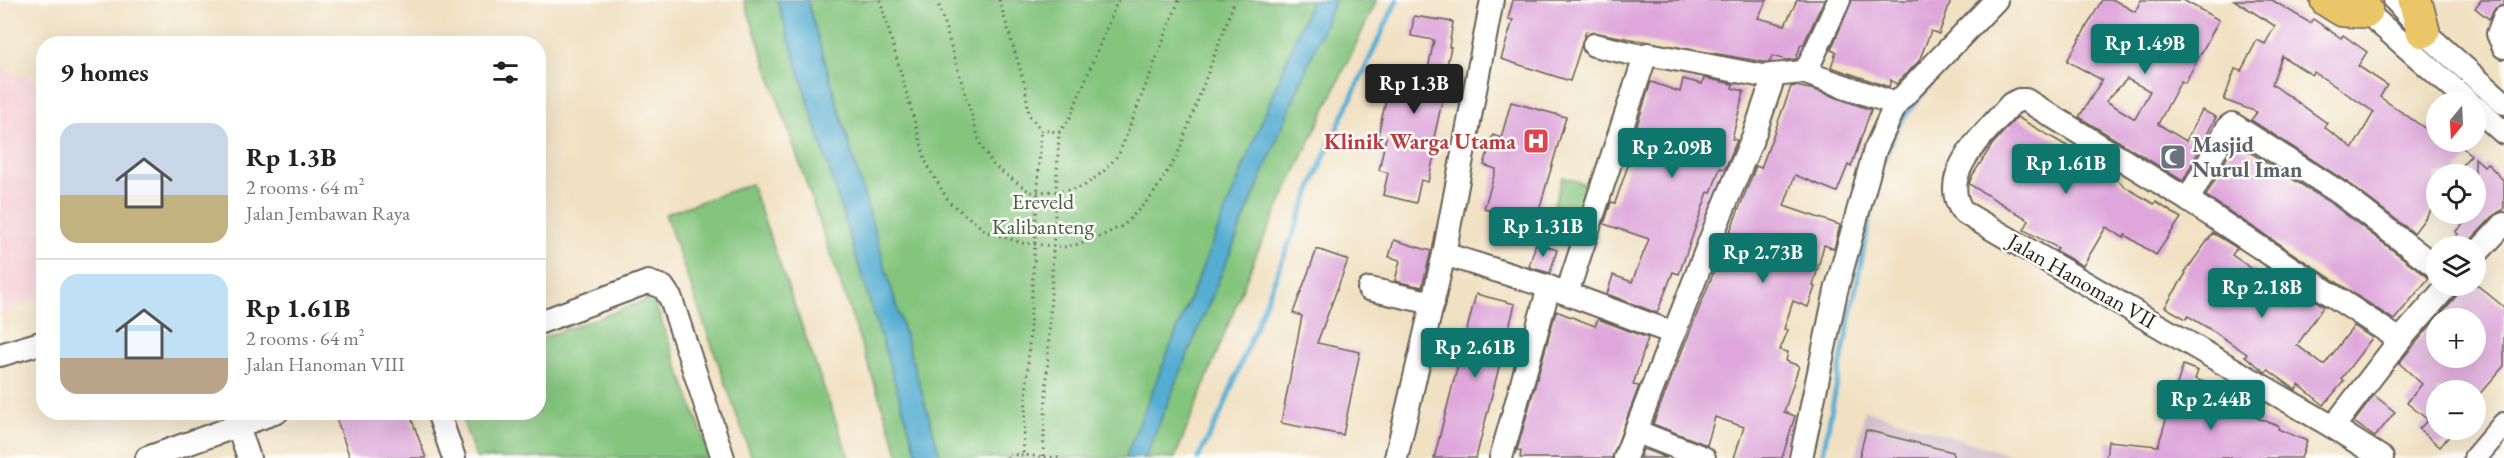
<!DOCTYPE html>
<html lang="en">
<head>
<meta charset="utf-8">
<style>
	body { margin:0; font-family:"EB Garamond",serif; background:#f6f6f6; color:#222; height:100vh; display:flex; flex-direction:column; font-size:22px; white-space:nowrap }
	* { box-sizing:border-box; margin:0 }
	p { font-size:20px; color:#767676 }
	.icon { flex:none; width:33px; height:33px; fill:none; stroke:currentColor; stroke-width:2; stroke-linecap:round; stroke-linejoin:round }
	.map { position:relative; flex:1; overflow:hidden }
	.side { position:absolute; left:36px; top:36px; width:510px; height:384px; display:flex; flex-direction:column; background:#fff; border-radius:24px; box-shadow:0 6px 24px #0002 }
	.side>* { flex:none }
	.needle { width:39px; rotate:198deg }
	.buttons { position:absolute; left:2426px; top:92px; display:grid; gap:12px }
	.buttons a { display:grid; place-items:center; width:60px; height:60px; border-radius:50%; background:#fff; box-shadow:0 6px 24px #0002; font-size:30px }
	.price { position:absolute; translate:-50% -51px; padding:0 14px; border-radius:6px; background:#0f766e; color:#fff; font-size:20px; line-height:39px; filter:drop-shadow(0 2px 3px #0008) }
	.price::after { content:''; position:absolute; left:50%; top:36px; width:18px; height:14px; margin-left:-9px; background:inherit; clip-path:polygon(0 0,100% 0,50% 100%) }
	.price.active { background:#222; color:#fff }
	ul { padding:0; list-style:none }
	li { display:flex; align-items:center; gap:18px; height:150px; padding:0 24px }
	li+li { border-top:2px solid #e0e0e0 }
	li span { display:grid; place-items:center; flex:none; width:168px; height:120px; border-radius:18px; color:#555 }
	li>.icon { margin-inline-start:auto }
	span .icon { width:72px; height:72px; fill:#fffc; stroke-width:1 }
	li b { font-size:26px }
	h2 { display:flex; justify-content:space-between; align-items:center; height:72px; padding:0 24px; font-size:26px }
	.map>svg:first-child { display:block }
	.built { fill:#f6cfd8 }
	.industrial { fill:#d1bdca }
	.green { fill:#84c57e; stroke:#50704d; stroke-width:1.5 }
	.water { fill:#54add2; stroke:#386477; stroke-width:1.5 }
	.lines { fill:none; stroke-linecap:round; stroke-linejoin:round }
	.stream { stroke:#54add2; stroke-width:5 }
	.building { fill:#dea6db; fill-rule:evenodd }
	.minor-casing { stroke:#676156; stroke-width:26 }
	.highway-casing { stroke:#676156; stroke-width:36 }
	.path { stroke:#676156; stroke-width:3; stroke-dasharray:1.5 4.5; stroke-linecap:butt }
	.minor { stroke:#fff; stroke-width:22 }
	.highway { stroke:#eac669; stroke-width:33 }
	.labels { text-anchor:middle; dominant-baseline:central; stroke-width:5; stroke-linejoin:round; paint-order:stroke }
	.health-label { font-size:22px; font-weight:bold; fill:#be3a42; stroke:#fdfcf7; text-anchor:end }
	.worship-label { font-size:22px; font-weight:bold; fill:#5b616d; stroke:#fdfcf7; text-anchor:start }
	.park-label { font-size:22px; fill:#466043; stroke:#fdfcf7 }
	.street-label { font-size:22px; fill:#1c1c1c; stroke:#fdfcf7 }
</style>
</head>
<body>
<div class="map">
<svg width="2504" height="458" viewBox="0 0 2504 458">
	<rect width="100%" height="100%" fill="#fdfcf7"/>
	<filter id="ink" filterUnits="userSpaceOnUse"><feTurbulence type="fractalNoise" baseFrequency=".0167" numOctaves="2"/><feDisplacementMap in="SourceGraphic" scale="12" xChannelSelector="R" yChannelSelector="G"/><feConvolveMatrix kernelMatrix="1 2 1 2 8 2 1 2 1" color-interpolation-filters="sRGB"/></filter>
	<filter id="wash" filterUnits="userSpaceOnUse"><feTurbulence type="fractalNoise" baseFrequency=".008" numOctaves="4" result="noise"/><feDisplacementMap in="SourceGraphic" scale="24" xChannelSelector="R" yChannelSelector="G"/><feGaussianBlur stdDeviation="1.35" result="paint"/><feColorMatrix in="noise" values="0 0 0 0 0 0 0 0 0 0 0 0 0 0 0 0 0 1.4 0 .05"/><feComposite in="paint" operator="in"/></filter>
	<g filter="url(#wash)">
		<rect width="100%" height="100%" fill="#f1e1c3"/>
		<path class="built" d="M0,68L44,85L43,296L0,314Z"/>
		<path class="industrial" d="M1865,410L2020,458H1855Z"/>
		<g class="green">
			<path d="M744,0H1377L1256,255L1175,458H900Z"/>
			<path d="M1563,177L1594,187L1578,235L1547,225Z"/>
			<path d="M751,184L849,458H752L665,214Z"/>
			<path d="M653,298L711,458H476L460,413L538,412L539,339Z"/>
		</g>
		<g class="water">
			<path d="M777,0H807L941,458H918Z"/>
			<path d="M1311,0H1335L1145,458H1125Z"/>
		</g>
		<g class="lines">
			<g class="stream">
				<path d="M1881,166L1898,125L1932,82"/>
				<path d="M1198,458L1222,411L1325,154L1397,0"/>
				<path d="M1822,458L1876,187"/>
			</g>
		</g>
		<g id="blocks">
			<g class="building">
				<path d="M1513,0H1767L1758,18L1785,25L1797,0H1824L1803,45L1801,44L1796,59L1786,60L1772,56L1770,62H1764L1586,31L1570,81L1501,59L1513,20L1508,19Z"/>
				<path d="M1852,0H1951L1939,34L1931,31L1919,61L1896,84L1891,80L1889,87L1831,67L1836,52L1831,50Z"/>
				<path d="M2102,0H2114L2135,12L2141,0H2183L2219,20L2185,83L2181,81L2158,124L2186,141L2202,110L2216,117L2183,181L2079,117L2102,80L2067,61ZM2127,79L2150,91L2135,119L2106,101Z"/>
				<path d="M2234,0H2272L2310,23L2313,19L2341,38L2343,35L2367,52L2358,66L2387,85L2380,97L2426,129L2436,117V141H2455L2471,155L2454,174H2436V204L2414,233L2347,182L2251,120L2257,112L2224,100L2235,69L2241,71L2257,40L2265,44L2275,26ZM2282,56L2312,75L2314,72L2374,112L2353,148L2324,127L2327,123L2272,84Z"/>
				<path d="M2481,0H2504V5L2495,8L2489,19L2475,8Z"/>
				<path d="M1414,16L1453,22L1449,47H1451L1443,83L1446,84L1431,151L1435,152L1428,182L1421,180L1416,203L1383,195L1388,173L1379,170L1386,137L1378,135L1393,69L1426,78L1434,40L1411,36Z"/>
				<path d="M1704,78L1733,84L1732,88L1744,91L1732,139L1737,140L1725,169L1720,168L1711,193L1708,192L1679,274L1673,272L1657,313L1607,294L1613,275L1632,282L1649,239L1604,224L1611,202L1615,203L1633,151L1629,150L1651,82L1680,92L1683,79L1702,84Z"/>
				<path d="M1795,86L1815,90L1871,110L1851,167L1848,165L1837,192L1795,175L1784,206L1840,225L1834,249L1824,245L1813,286L1815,287L1808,307L1793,301L1784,329L1788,330L1780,350L1788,352L1786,361L1799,366L1784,412L1795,416L1782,458H1734L1744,427L1715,417L1707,445L1653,424L1756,166L1761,168L1791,87Z"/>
				<path d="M1511,102L1566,117L1535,224L1484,209L1496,169L1484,165L1493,135L1501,138Z"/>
				<path d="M2017,117L2067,146L2065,148L2116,178L2125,187L2154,204L2156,202L2181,218L2156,255L2125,235L2124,238L2106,227L2083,266L2056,251L2058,248L2024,230L2029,220L1969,184L1972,176L1992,145Z"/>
				<path d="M2235,143L2332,204L2429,278L2394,320L2206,196Z"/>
				<path d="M2475,158L2484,166L2487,163L2504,181V209L2494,215L2465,246H2447L2458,234L2455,232L2475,213Z"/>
				<path d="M2213,233L2237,248L2232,255L2261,275L2266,268L2324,306L2297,345L2322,364L2324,365L2354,326L2372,338L2341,379L2344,381L2324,405L2299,385L2296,390L2268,370L2266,372L2264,371L2245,356L2247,354L2213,331L2188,316L2186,319L2165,307L2186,273L2185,272Z"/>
				<path d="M1394,240L1431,251L1422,287L1395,281L1400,260L1389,257Z"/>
				<path d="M1536,243L1557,250L1550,273L1529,267Z"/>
				<path d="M1317,249L1348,260L1317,343L1360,352L1343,435L1281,423L1302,316L1293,313Z"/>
				<path d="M2461,285H2477L2504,307V366L2476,398L2475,390H2436V429H2455L2440,447L2419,429L2428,420L2407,403L2422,384L2399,363L2436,319V357H2475V318H2437L2458,294Z"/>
				<path d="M1476,294L1515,304L1476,458H1434Z"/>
				<path d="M1556,311L1595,326L1598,319L1648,338L1633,385L1639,386L1612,458H1520L1521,451L1517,450Z"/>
				<path d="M2183,365L2198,371L2195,379L2210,384L2206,395L2217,398L2215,402L2279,426L2278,429L2307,441L2301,458H2106L2108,441L2158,446Z"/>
				<path d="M2374,395L2395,412L2375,437L2354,422Z"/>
				<path d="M334,412H409L426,458H350Z"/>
				<path d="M1866,430L1953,452V458H1859Z"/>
				<path d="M1643,449L1667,458H1640Z"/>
			</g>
		</g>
	</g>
	<g filter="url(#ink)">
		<use href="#blocks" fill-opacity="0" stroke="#676156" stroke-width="1.5"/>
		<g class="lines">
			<defs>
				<g id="minor">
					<path d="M2395,0L2423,31L2504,103"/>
					<path d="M2355,2L2469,102"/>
					<path d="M2504,18L2498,34L2504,47"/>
					<path d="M1594,45L1646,57"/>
					<path d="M1803,72L1809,65L1839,0"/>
					<path d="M2475,107L2504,133"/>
					<path d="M2188,200L2228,127L2232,124L2340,193L2436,267"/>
					<path d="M1444,254L1549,287L1673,333"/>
					<path d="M2475,255L2504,224"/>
					<path d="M1369,289L1433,303"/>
					<path d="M1567,293L1644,60L1648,54L1763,76L1803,72L1896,104"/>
					<path d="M538,323L648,282L663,287L671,299L723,458"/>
					<path d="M0,355L44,342"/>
					<path d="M233,412L249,458"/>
					<path d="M438,412L454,458"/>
					<path d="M2333,427L2400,340L2448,285"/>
					<path d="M1635,431L1704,458"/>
					<path d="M147,458L277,412"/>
					<path d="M1396,458L1444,254L1492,0"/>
					<path d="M1501,458L1549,287"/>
					<path d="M1625,458L1715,228L1754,135L1774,76"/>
					<path d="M1801,458L1836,291L1875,150L1896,104L1996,0"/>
					<path d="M2382,458L2333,427L1963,212C1935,174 1988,131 2011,104L2019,100H2026L2188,200L2400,340"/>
					<path d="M2475,458L2504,424"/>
				</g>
				<g id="highway">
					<path d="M2327,0L2343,10L2366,11"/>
					<path d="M2415,0L2423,31"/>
				</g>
			</defs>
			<use href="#minor" class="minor-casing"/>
			<use href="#highway" class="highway-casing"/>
			<g class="path">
				<path d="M880,0L927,165L949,202L987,232L1022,243L1064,247L1089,242L1124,225L1152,196L1177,156L1235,0"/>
				<path d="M937,0L981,146L994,166L1030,192L1065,191L1084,186L1103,172L1119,154L1179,0"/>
				<path d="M999,0L1025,85L1029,115L1041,130L1059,132L1069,120L1118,0"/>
				<path d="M1023,453L1041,130"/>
				<path d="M1043,456L1059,132"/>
				<path d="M1007,458V454L1060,458"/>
			</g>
			<use href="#minor" class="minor"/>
			<use href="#highway" class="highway"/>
		</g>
	</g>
	<defs>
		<symbol id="hospital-square" viewBox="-11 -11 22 22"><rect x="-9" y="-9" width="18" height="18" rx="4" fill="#e0444e" stroke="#fdfcf7"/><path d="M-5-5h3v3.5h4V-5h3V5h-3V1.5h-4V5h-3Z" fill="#fff"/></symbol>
		<symbol id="mosque-square" viewBox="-11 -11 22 22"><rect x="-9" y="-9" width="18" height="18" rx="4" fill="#6b7280" stroke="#fdfcf7"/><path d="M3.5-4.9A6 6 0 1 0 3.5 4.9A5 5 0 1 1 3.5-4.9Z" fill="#fff"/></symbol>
	</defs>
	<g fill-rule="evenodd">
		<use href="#hospital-square" x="1521" y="126" width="30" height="30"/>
		<use href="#mosque-square" x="2158" y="142" width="30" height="30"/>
	</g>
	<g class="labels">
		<g class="health-label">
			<text x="1516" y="141">Klinik Warga Utama</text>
		</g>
		<g class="worship-label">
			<text x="2192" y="144">Masjid<tspan x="2192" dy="25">Nurul Iman</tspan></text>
		</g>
		<g class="park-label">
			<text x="1043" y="201">Ereveld<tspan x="1043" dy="25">Kalibanteng</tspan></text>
		</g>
		<g class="street-label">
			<text transform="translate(2082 281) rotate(30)">Jalan Hanoman VII</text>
		</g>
	</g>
</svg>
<div class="buttons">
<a><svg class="needle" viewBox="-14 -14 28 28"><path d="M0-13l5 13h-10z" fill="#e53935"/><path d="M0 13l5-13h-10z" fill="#767676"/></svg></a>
<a><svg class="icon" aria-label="locate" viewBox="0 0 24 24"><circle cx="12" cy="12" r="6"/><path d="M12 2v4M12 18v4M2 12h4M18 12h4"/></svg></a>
<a><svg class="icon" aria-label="layers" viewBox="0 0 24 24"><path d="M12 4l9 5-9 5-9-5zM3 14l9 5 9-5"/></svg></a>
<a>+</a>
<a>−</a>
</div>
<b class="price" style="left:2145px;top:75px">Rp 1.49B</b>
<b class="price active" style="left:1414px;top:115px">Rp 1.3B</b>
<b class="price" style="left:1672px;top:179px">Rp 2.09B</b>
<b class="price" style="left:2066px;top:195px">Rp 1.61B</b>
<b class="price" style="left:1543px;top:258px">Rp 1.31B</b>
<b class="price" style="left:1763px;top:284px">Rp 2.73B</b>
<b class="price" style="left:2262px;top:319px">Rp 2.18B</b>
<b class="price" style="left:1475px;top:379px">Rp 2.61B</b>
<b class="price" style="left:2211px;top:431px">Rp 2.44B</b>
<section class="side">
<h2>9 homes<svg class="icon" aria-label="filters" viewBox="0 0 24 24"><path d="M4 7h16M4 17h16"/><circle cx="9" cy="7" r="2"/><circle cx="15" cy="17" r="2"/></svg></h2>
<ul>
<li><span style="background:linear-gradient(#c9d6e8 60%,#c2b280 0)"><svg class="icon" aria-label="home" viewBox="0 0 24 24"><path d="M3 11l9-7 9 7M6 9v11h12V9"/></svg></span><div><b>Rp 1.3B</b><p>2 rooms · 64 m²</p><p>Jalan Jembawan Raya</p></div></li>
<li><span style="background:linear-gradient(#bfe0f5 70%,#b9a48a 0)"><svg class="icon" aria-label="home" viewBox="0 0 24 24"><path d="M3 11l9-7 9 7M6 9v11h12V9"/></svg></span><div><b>Rp 1.61B</b><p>2 rooms · 64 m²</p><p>Jalan Hanoman VIII</p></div></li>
</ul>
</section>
</div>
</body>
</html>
